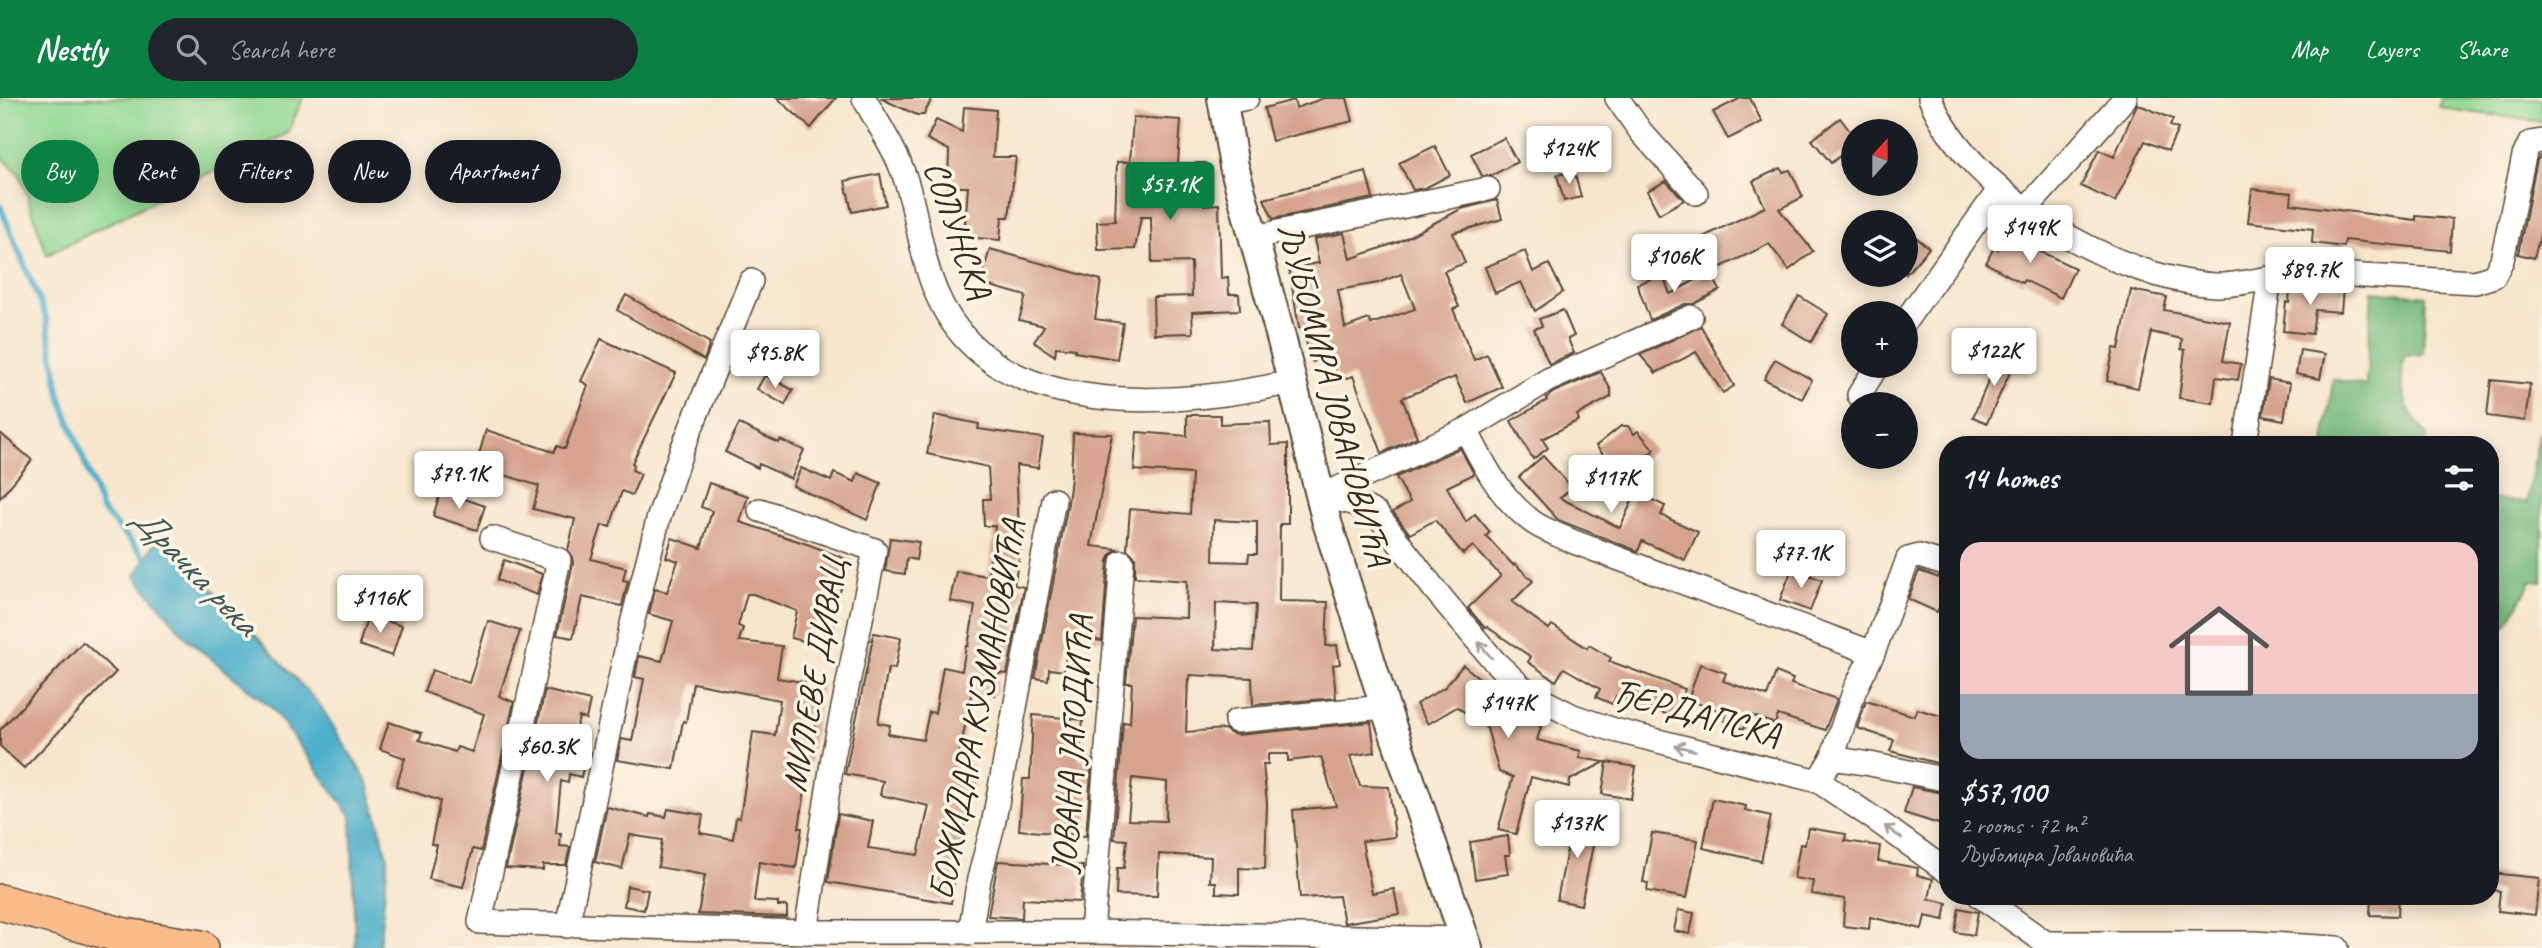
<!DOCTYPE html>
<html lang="en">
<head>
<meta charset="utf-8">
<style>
	body { margin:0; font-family:Caveat,sans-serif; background:#20242c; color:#f1f3f6; height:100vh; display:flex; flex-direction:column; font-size:26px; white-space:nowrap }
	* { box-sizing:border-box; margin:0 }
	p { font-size:23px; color:#9ea1a6 }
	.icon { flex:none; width:38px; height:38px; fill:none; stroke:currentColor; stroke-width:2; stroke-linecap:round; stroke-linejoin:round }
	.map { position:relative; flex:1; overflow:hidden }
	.panel { position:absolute; left:1939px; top:338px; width:560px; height:469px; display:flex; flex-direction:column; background:#171b24; border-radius:28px; box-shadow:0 4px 18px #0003 }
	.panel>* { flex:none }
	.hud { position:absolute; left:21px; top:42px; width:665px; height:63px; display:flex; gap:14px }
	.needle { width:46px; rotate:21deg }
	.controls { position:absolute; left:1841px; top:21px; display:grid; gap:14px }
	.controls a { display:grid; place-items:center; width:77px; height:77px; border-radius:50%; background:#171b24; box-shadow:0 4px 18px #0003; font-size:35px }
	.price { position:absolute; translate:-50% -60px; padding:0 16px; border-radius:7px; background:#fff; color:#222; font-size:23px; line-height:46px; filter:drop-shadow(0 2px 4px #0008) }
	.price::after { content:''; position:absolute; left:50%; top:42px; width:21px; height:16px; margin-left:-10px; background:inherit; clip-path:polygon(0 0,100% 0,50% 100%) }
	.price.current { background:#0b8043; color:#fff }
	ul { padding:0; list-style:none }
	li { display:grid; align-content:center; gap:14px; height:371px; padding:0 21px }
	li span { display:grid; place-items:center; height:217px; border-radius:21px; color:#555 }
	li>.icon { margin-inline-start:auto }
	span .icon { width:126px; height:126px; fill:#fffc; stroke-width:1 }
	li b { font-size:30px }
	h2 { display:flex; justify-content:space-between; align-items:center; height:84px; padding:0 21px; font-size:30px }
	.tag { padding:0 24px; border-radius:32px; background:#171b24; box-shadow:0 4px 18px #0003; font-size:24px; line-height:63px }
	.tag.current { background:#0b8043; color:#fff }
	header { display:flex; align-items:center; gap:42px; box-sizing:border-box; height:98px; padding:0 35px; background:#0b8043; color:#fff }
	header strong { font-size:33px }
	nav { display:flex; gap:38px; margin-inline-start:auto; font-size:24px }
	.search { width:490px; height:63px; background:#20242c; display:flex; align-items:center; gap:18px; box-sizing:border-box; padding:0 24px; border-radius:38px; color:#9ea1a6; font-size:26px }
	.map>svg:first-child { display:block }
	.green { fill:#92d993; stroke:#668258; stroke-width:2 }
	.forest { fill:#75b97d; stroke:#58724e; stroke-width:2 }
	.water { fill:#4baeca; stroke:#436c74; stroke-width:2 }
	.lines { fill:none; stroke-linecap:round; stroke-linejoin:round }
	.stream { stroke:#4baeca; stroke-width:6 }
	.building { fill:#d6a38d; fill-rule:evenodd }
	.minor-casing { stroke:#574638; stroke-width:26 }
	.tertiary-casing { stroke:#574638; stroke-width:32 }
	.primary-casing { stroke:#574638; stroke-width:38 }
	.minor { stroke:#fff; stroke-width:23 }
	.tertiary { stroke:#fff; stroke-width:28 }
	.primary { stroke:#f9bc8a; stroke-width:35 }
	.oneway { stroke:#a79f9a }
	.labels { text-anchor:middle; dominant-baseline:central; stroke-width:7; stroke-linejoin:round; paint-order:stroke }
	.street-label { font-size:35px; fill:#3b2a1e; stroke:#fcf5e5 }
	.water-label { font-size:37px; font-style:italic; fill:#41585a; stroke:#fcf5e5 }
</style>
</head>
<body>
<header>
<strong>Nestly</strong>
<div class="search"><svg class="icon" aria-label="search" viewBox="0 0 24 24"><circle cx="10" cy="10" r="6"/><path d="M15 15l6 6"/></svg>Search here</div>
<nav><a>Map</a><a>Layers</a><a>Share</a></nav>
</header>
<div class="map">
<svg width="2542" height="850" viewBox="0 0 2542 850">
	<rect width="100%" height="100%" fill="#fcf5e5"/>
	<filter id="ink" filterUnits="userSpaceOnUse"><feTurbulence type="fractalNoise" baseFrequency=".0143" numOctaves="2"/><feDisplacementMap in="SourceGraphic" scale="14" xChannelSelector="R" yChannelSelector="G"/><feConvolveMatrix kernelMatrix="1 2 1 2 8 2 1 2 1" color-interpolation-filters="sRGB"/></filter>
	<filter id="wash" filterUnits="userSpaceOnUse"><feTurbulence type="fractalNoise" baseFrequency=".00686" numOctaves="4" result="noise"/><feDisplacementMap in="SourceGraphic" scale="28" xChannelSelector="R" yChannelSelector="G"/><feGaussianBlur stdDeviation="1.57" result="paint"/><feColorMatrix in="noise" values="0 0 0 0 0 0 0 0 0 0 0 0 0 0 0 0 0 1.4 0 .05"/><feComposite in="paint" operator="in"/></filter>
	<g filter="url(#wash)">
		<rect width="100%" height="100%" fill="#f7e6cd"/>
		<g class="green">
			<path d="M0,0H303L288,35L47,157L20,77L0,57Z"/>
			<path d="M2441,0H2542V24L2439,10Z"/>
		</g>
		<g class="forest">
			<path d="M2372,193L2426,198L2423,256L2404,258C2398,293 2404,310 2427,337L2426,346H2324L2333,281L2366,288Z"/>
			<path d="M2539,336H2542V484L2530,483L2524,497L2506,527L2497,528L2490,549V401L2527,404Z"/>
		</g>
		<path class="water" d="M161,435L320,607L368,685L388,761L379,850H355L351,718L272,610L188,542L135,478Z"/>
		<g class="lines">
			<path class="stream" d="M0,108L46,219L60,298L102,412L150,464"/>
		</g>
		<g id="blocks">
			<g class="building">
				<path d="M777,0H836L811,30Z"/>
				<path d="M880,0H932L924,17H917Z"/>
				<path d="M1324,0H1347L1353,23L1272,43L1264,10L1294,2L1296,10Z"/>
				<path d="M1741,0H1750L1762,24L1728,41L1713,14Z"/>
				<path d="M2137,6L2173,21L2170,28L2178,31L2168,53L2145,43L2115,104L2081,88L2099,52L2114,59Z"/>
				<path d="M964,9L996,12L993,59H1016L1009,119H1002L1000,142L964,139L968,89H948L949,52L927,41L936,22L962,34Z"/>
				<path d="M1133,19L1181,22L1178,65H1206L1204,107L1219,106L1221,180L1228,179L1229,196H1239L1240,212L1192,214L1193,235L1154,236L1153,199L1192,198L1191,164L1152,165L1151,119H1141L1135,151L1098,152L1097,124L1115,123L1117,64H1130Z"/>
				<path d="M1840,20L1853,37V47L1831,65L1812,42Z"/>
				<path d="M1504,40L1517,64L1491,78H1482L1471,56Z"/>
				<path d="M1435,48L1450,77L1425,90L1413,92L1399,65Z"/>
				<path d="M2542,57V129L2534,160L2518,156L2537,62Z"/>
				<path d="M1781,70L1783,74L1790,72L1803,99L1779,111L1813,153L1789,172L1769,146L1715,172L1699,141L1765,109L1753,83Z"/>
				<path d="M1574,73L1581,99L1564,103L1557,77Z"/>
				<path d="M1366,74L1373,100L1273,121L1264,101Z"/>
				<path d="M880,76L886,107L852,114L845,83Z"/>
				<path d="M1666,83L1684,102L1659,116L1647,93Z"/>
				<path d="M2252,91L2292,95L2291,106L2416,122V118L2452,121L2450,153L2345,142L2344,149L2312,145L2313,131L2248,124Z"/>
				<path d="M1497,102L1502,121L1453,135L1465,165L1444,173L1459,209L1453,211L1474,262L1487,256L1502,289L1467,305L1455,279L1402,300L1417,339L1382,355L1353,278L1339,283L1332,263L1329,264L1327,258L1313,264L1301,230H1299L1289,170L1319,165L1314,141L1344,135L1350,161L1398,144L1461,111ZM1401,176L1415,211L1371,226L1369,221L1345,230L1338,192L1378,185Z"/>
				<path d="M1906,131L1929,150L1906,176Z"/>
				<path d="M2008,132L2041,149L2039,153L2075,170L2061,200L2024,182L2022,185L1986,165L1994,149L1998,151Z"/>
				<path d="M990,151L1101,182L1095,221L1123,225L1117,261L1075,254V251L1056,249L1055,258L1034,244L1044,228L1019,222L1026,198L980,185Z"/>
				<path d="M1525,153L1533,174L1549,166L1563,194L1535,213L1521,184L1495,195L1485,169Z"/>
				<path d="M1710,174L1720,192L1694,206H1685L1650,222L1637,186L1663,177L1670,196Z"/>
				<path d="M2312,189L2343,190L2341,214L2315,212L2312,236L2283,233L2286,204L2289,205L2290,191Z"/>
				<path d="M2131,192L2167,199L2164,212L2230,224L2223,263L2241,266L2238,282L2216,279L2213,305L2179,300L2185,252L2181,251L2182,241L2151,234L2138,290L2107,283L2114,250L2119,251Z"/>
				<path d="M626,197L710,245L704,262L617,212Z"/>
				<path d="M1799,198L1828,216L1811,244L1782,226Z"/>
				<path d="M1563,212L1574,238L1568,241L1574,255L1549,266L1534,231L1542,228L1539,221Z"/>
				<path d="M1701,228L1734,288L1723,295L1696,254L1656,275L1640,257Z"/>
				<path d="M601,241L676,275L632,365L634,366L632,372L641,376L632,397L622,393L610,429L602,427L591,461L626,470L623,482L628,483L622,508L582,499L573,540L557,537L573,465L572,458L568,452L575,421L533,411L539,388L483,370L485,362L478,360L486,332L554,354L557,348L565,351L588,287L581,283Z"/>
				<path d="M2300,252L2325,256L2320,281L2296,276Z"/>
				<path d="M2000,256L2015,263L1987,325L1973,319Z"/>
				<path d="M1775,261L1812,282L1802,301L1764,281Z"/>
				<path d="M1601,274L1611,292V299L1577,317L1579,322L1542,341L1548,350L1533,361L1511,323L1547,302L1546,300L1554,294Z"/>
				<path d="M765,277L793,292L785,307L757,291Z"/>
				<path d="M2269,281L2290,285L2284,322L2263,318Z"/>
				<path d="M2491,282L2530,286L2525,323L2487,318Z"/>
				<path d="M935,317L979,326L978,331L1043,340L1038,370L1016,367L1019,433L1024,434L1014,487L1024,489L1007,576L999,575L995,597L972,593L957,668L976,671L959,750L951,805L828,784L838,716L873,723L868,750L918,757L929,708L880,697L883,683L845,676L874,535L901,540L895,571L888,570L878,625L890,627L888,636L923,642L929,614L935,615L943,569L962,573L966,548H968L975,508L950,503L956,473L988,478L995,428H984L983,401H990L988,369L927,356Z"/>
				<path d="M1187,317H1220V326L1270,324L1271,347L1288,346V426H1280L1279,503L1328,504L1326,548L1337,547L1340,566L1333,567L1336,600L1253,607L1252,580L1190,577V582L1188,581L1186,634L1224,631L1230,635L1237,637L1371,624L1375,654L1350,658L1360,688L1389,689L1395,739L1362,743L1372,795L1394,791L1399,816L1344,825L1339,798L1300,800L1293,712L1336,708L1321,659L1288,663V656H1268V666H1263L1267,705L1265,771L1239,770V796L1216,795V784H1210L1211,759L1159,756L1157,798L1116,797L1117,770H1124L1127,742L1114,741L1123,624L1130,625L1132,585H1126L1132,518L1186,520L1187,483L1135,479V459L1127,451L1130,411L1190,416L1192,376L1134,372L1137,334L1187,338ZM1214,422L1257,424V456H1249L1248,464L1213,463ZM1216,505L1256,507L1253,553L1215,551ZM1132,680L1167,684L1166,723L1128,722Z"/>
				<path d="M739,326L779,345L780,342L804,352L791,381L759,366L758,370L725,354Z"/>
				<path d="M1621,328H1628L1634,336L1638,333L1654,352L1621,378L1596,348Z"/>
				<path d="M0,335L32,362L0,400Z"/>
				<path d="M1073,335L1112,336L1091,448L1117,451L1111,456L1108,463L1102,543L1069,537L1064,573L1049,571L1048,582L1035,580L1068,405L1071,380Z"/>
				<path d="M1460,350L1474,376L1447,389L1466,424L1475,416L1490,434L1486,438L1513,467L1515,466L1533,483L1512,504L1549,531L1552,527L1587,550L1589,547L1611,560L1609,563L1685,591L1674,619L1616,598L1612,606L1596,599L1600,591L1564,570L1556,583L1528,564L1531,559L1487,529L1485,530L1468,510L1501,478L1473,448L1463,456L1435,422L1410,436L1393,414L1410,404L1396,379Z"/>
				<path d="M1543,358L1572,390L1560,400L1620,430L1636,394L1665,408L1661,417L1698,434L1685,462L1642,443L1638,453L1558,422L1519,379Z"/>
				<path d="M801,370L831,383L834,375L855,384L858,375L881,385L867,422L793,388Z"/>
				<path d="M709,385L748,398L740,424L810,447L851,463L830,521L835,523L830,540L819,537L817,546L791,540L797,513L753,496H747L738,528L743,530L739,543L782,548L777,580L822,587L799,730H802L796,770L759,764L754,803L778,804V808H787V819L698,816L705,777L658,769L662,742L630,737L622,771L595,764L607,709L649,719L650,716L666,719L668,711L703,717L700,735L733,741L736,719L740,720L753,634L775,637L780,602L693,585L686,624L683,623L674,671L617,662L621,641L632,643L644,581L635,579L639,558L662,563L673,523L649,516L655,491L667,494L678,463L666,459L672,440L701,450L712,413L701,409Z"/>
				<path d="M441,393L485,408L477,432L433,418Z"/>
				<path d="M890,440L919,444L916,462L907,460L905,476L885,473Z"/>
				<path d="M504,462L542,476L537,497L497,482Z"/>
				<path d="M1792,471L1822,482L1810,513L1780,502Z"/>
				<path d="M1919,473L1948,483V490L1937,514L1908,501Z"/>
				<path d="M368,517L402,528L392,558L359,547Z"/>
				<path d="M488,523L520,533L499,598L514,604L481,753L473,751L463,789L429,781L437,747L431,746L440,703L396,688L405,660L380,651L389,624L422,635L419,642L455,654L457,649L472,654L484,616L424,594L432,572L469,585Z"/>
				<path d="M83,544L116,574L24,670L0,648V632Z"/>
				<path d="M1700,566L1726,575L1723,583L1767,598L1776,574L1793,581L1791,586L1837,601L1825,632L1778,617L1775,626L1749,616L1744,631L1724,623L1727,615L1688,602Z"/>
				<path d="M1463,567L1518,611L1521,607L1538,616L1533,623L1541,629L1537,642L1581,653L1579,660L1605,664L1570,682L1569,689L1531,679L1516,736L1498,732L1513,679L1499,674L1487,630L1457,609L1428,626L1416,606L1445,589Z"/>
				<path d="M545,592L590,603L586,621L579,619L570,658L585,661L581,679L569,676L568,685L561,683L556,735H561L560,748L570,749L566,767H543V772L506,770Z"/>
				<path d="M1866,603L1914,618L1917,611L1948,620V668L1890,653L1894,642L1857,630Z"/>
				<path d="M1033,617L1083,622L1079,661L1092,662L1086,738L1019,732L1023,681H1030Z"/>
				<path d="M1607,664L1636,669L1631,701L1602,696Z"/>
				<path d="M1912,689L1948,696V729L1904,715Z"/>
				<path d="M1713,701L1746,708L1745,712L1771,718L1761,763L1703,750Z"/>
				<path d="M1574,717L1598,722L1581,807L1557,802Z"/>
				<path d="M1808,730L1846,736L1845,743L1880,748L1878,763L1918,770L1917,777L1933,781L1929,801L1947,805L1944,822L1925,818L1922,831L1870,819L1869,831L1843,828L1845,801L1811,796L1813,783L1794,780L1800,746L1805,747Z"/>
				<path d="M1652,735L1698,742L1687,800L1647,793L1648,785L1643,784Z"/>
				<path d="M1508,738L1510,757H1505L1508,776L1475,781L1470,744Z"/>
				<path d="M998,763L1083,768L1080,804L1023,801L1022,820L988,818Z"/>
				<path d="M2490,775L2539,780L2535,817L2498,813L2500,793L2490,792Z"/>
				<path d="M627,788L648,792L644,812L624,808Z"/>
				<path d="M2371,798H2399L2398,818L2370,817Z"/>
				<path d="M1959,810L1978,814L1974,837L1955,834Z"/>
				<path d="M1678,812L1694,815L1690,836L1674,833Z"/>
			</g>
		</g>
	</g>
	<g filter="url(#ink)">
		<use href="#blocks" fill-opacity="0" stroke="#574638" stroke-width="2"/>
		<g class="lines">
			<defs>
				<g id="minor">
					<path d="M864,0C879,28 898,55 907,86C918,121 921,159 936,194C991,327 1178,309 1292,284"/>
					<path d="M1617,0L1641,34L1696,95"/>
					<path d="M1930,0C1969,95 2115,182 2216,187C2242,188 2269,178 2295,176C2317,174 2341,176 2364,178C2401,180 2438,182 2475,184L2494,178L2502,162L2524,58L2530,45L2542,43"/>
					<path d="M1222,5L1247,0"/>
					<path d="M2026,111L2125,0"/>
					<path d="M1254,139L1488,91"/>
					<path d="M1906,222L1999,92"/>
					<path d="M1859,297L1877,268"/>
					<path d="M1466,332C1483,365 1499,398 1530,422C1542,432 1560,437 1574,444L1873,555"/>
					<path d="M2245,346L2270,180"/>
					<path d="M1321,398C1342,402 1360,405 1377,416L1435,492L1495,564L1528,595L1573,618L1614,632L1818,683L1876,722L1948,774"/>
					<path d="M1321,398L1466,332L1548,282L1691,219"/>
					<path d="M760,412L875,452L833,659L806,834"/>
					<path d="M492,440L559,462L480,824L806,834H1092L1465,841"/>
					<path d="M1236,623L1385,609"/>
					<path d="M1832,660L1870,666L1948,682"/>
					<path d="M1818,683L1832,660L1855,591L1873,555L1908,461L1919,458L1948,467"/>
					<path d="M1980,798L2053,850"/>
					<path d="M567,828L630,534L658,422L681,354L751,183"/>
					<path d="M1092,834L1122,464"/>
					<path d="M970,835L979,781L993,727L1054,402"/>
					<path d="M2047,845H2254L2337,850"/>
				</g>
				<path id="tertiary" d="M1222,0L1234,68L1282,243L1326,421L1385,609L1468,850"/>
				<path id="primary" d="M0,804L125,838L201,850"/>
			</defs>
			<use href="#minor" class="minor-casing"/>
			<use href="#tertiary" class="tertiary-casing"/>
			<use href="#primary" class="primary-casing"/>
			<use href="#minor" class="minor"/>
			<use href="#tertiary" class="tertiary"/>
			<use href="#primary" class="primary"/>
		</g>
		<defs><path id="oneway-shaft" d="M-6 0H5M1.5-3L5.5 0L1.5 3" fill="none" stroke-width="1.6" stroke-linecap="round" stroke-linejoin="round" transform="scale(1.75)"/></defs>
		<g class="oneway">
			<use href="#oneway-shaft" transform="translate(1485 552) rotate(-130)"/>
			<use href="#oneway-shaft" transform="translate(1685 650) rotate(-166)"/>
			<use href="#oneway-shaft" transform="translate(1893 734) rotate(-144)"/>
		</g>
	</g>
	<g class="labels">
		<g class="street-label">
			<text transform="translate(958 132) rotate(71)">СОЛУНСКА</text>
			<text transform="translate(1334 296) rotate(75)">ЉУБОМИРА ЈОВАНОВИЋА</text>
			<text transform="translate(814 577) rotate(-80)">МИЛЕВЕ ДИВАЦ</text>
			<text transform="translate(977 612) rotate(-79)">БОЖИДАРА КУЗМАНОВИЋА</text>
			<text transform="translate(1696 615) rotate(15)">ЂЕРДАПСКА</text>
			<text transform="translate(1072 646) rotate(-86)">ЈОВАНА ЈАГОДИЋА</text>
		</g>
		<g class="water-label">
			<text transform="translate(196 472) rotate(46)">Драчка река</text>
		</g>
	</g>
</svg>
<div class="controls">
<a><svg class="needle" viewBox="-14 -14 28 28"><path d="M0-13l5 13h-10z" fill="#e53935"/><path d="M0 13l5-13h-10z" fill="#9ea1a6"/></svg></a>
<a><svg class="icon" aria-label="layers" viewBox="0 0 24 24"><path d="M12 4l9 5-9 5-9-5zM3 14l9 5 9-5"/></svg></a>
<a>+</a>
<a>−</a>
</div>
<b class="price" style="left:1569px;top:88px">$124K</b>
<b class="price current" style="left:1170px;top:124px">$57.1K</b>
<b class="price" style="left:2030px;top:167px">$149K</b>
<b class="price" style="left:1674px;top:196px">$106K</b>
<b class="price" style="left:2310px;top:209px">$89.7K</b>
<b class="price" style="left:1994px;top:290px">$122K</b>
<b class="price" style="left:775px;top:292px">$95.8K</b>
<b class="price" style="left:459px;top:413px">$79.1K</b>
<b class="price" style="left:1611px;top:417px">$117K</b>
<b class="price" style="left:1801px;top:492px">$77.1K</b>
<b class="price" style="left:380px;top:537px">$116K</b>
<b class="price" style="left:1508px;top:642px">$147K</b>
<b class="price" style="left:547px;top:686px">$60.3K</b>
<b class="price" style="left:1577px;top:762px">$137K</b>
<div class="hud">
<a class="tag current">Buy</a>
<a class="tag">Rent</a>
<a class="tag">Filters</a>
<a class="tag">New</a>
<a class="tag">Apartment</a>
</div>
<section class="panel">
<h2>14 homes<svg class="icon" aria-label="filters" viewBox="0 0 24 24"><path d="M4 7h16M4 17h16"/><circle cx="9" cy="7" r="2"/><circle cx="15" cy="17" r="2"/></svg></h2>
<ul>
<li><span style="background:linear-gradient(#f6c9c9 70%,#9aa5b1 0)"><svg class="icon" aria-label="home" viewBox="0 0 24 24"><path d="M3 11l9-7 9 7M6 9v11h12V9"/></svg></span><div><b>$57,100</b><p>2 rooms · 72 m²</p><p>Љубомира Јовановића</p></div></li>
</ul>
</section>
</div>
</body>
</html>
